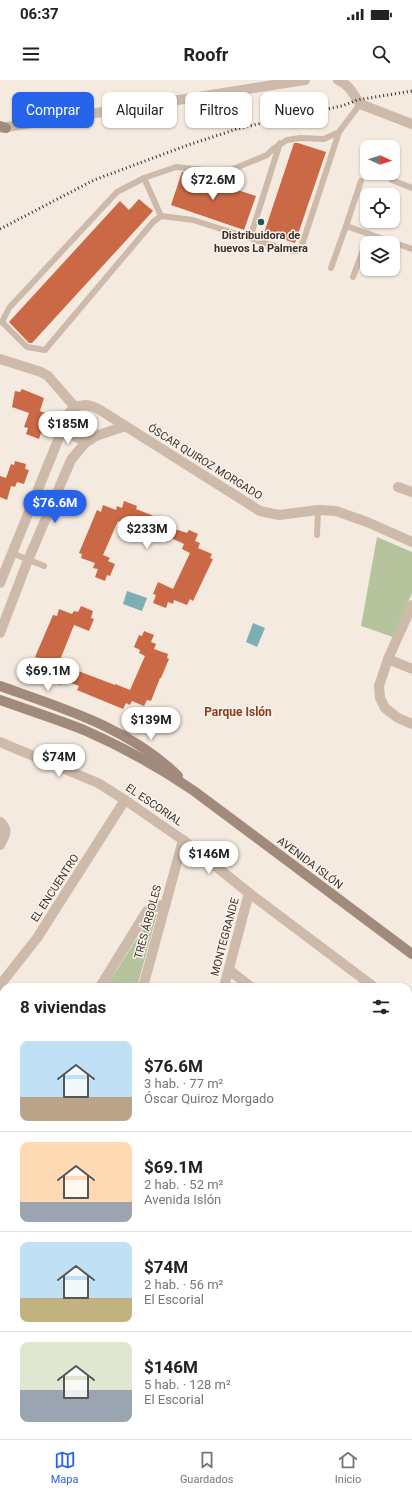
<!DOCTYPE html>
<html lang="es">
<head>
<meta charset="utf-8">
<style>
	body { margin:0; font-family:Roboto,sans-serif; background:#f6f6f6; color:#222; height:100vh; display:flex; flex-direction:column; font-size:15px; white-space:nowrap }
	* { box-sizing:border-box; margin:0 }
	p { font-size:13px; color:#767676 }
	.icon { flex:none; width:22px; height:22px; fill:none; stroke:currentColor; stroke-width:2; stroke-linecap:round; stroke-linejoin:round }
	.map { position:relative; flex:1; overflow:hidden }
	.sheet { position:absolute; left:0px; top:903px; width:412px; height:456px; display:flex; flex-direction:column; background:#fff; border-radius:12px 12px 0 0; box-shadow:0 1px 3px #0004 }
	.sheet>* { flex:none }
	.banner { position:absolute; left:12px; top:12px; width:388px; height:36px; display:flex; gap:8px }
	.needle { width:26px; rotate:93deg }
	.fabs { position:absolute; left:360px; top:60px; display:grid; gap:8px }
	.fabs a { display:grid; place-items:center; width:40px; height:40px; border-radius:8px; background:#fff; box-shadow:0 1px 3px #0004; font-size:20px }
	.price { position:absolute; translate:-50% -34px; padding:0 9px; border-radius:14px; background:#fff; color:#222; font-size:13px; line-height:26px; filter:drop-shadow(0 1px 2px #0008) }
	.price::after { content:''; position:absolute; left:50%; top:24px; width:12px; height:9px; margin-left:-6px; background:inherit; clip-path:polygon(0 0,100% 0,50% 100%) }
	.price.active { background:#2563eb; color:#fff }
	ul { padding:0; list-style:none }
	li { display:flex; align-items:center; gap:12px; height:100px; padding:0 20px }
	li+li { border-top:1px solid #e0e0e0 }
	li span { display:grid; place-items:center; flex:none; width:112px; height:80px; border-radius:8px; color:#555 }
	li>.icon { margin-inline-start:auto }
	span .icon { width:48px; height:48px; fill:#fffc; stroke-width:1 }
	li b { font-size:17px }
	h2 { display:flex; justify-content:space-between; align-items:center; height:48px; padding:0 20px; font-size:17px }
	.tag { padding:0 14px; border-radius:8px; background:#fff; box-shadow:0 1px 3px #0004; font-size:14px; line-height:36px }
	.tag.active { background:#2563eb; color:#fff }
	.status { display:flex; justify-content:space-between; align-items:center; height:28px; padding:0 20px; background:#fff; direction:ltr }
	.status svg { height:11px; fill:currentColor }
	header { display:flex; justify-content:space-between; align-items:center; height:52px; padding:0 20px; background:#fff; font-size:18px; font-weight:700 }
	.tab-bar { display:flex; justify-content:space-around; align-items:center; height:56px; border-top:1px solid #e0e0e0; background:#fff; font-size:11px; color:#767676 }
	.tab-bar a { display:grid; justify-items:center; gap:2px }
	.tab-bar .active { color:#2563eb }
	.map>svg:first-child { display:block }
	.green { fill:#b6c49e }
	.water { fill:#7cafb2 }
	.building { fill:#cb6946 }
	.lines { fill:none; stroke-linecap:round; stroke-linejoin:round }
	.service { stroke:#cdbaaa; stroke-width:6 }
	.minor { stroke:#cdbaaa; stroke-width:10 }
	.tertiary { stroke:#cdbaaa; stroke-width:10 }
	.secondary { stroke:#a1897b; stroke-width:10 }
	.rail { stroke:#3a2f2a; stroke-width:3; stroke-dasharray:1 3; stroke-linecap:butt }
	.poi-dot { fill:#1d585e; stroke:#fbf4ec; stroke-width:1.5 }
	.labels { text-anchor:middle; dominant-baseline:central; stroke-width:3; stroke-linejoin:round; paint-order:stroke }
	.poi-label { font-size:11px; font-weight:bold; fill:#3a2f2a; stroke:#fbf4ec }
	.street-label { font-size:11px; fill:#3a2f2a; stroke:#fbf4ec }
	.neighbourhood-label { font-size:12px; font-weight:bold; fill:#8d3b1f; stroke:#fbf4ec }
</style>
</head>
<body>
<div class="status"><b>06:37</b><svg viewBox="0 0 49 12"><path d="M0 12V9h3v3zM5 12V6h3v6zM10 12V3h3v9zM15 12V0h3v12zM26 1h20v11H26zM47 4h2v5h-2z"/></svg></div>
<header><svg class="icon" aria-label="menu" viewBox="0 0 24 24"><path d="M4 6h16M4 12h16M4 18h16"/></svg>Roofr<svg class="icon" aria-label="search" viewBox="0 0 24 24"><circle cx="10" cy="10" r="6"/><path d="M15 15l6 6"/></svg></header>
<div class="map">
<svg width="412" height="1359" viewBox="0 0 412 1359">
	<rect width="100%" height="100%" fill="#f4eadf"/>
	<g class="green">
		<path d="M377,457L412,472V513L393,557L361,546Z"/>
		<path d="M157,834L137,907H106L151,836Z"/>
		<path d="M4,1017V1120L0,1119V1020Z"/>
	</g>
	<g class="water">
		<path d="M127,511L147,518L142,531L123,524Z"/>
		<path d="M253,543L265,548L257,567L246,562Z"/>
	</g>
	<g class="building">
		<path d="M294,63H298L326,72L295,163L264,153Z"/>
		<path d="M182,92L256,116L244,150L171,125Z"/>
		<path d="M139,119L153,131L32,263H29L9,242L120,121L129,130Z"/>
		<path d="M22,309L44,318L40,331L45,333L43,336L51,339L45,355L41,353L39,359L26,354L28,348L24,347L29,333L12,327L15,311L20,312Z"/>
		<path d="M15,381L26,384L25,389L29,390L24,404L17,402L15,407L11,406L7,420L0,417V396L6,398L11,384L14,385Z"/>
		<path d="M124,421L137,426L136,429L174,444L172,448L187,453L189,450L198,454L195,461L200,463L198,468L212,474L210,478L213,479L193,521L190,519L187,525L174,520L173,524L168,522L166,528L153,523L156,515L153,514L158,502L173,509L190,473L182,469L184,464L169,457L168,462L118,441L103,475L110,478L108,481L115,484L110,496L107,495L105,501L95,497L98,489L93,488L95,483L81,478L82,474L79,473L97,430L101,432L103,425L116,430L117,426L122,428Z"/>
		<path d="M81,526L93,531L91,538L94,539L89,551L74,545L60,580L66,582L65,586L115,605V604L130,610L145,576L139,573L140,570L134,567L139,555L142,556L144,551L154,555L151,562L156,564L154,569L168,574L167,578L169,579L161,598H160L151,621L147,620L144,626L132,621L130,625L126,623L123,629L77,610L79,606L63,600L61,605L51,601L54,594L49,592L51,587L37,582L39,578L35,577L53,535L57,536L59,529L72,534L74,531L78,532Z"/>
	</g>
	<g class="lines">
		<g class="service">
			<path d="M339,52L324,59L300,58L287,60L273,69L267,75L231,90L222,92L176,87L144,98L117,112L9,228L2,242L27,267L45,270L153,142L161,136L193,140L290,171H297L302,165L339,52L360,24"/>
			<path d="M144,98L161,136"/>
			<path d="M392,100L412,108"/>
			<path d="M346,146L361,101"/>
			<path d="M250,158L280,63"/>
			<path d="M331,188L346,146L412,169"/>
			<path d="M353,197L369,154"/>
			<path d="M317,455L318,430"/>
			<path d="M12,473L44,486"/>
			<path d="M0,1154L4,1155"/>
			<path d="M0,1212L4,1208"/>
			<path d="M0,1254L4,1242"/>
			<path d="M184,1355V1359"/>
			<path d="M219,1355V1359"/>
			<path d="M261,1355L278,1359"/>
		</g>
		<g class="minor">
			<path d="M0,279L41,292L48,296L75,327"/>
			<path d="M61,349L78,358L85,363"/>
			<path d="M398,407L412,412"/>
			<path d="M0,503L69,333C76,322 90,324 100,330L260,431L279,435L318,430L336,431L367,442L412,462"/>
			<path d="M412,525L388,579L379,606L380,618L385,628L398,638L412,644"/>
			<path d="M0,553L28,480L71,380L85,363L96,356L125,346"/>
			<path d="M388,579L412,589"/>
			<path d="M0,662L98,703L125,720L183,760L249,813L374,907"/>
			<path d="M0,742C9,749 5,756 0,765"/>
			<path d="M229,890L251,907"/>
			<path d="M0,905L37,858L125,720"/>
			<path d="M100,907L147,831L150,829L165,824"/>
			<path d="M143,907L183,760"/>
			<path d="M224,907L249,813"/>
			<path d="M408,932L412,935"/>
			<path d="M0,956L4,959"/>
			<path d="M0,1014L4,1010"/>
			<path d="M408,1086L412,1077"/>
			<path d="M0,1127L4,1128"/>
			<path d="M408,1269L412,1270"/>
			<path d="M408,1341L412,1323"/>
			<path d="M117,1359L118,1355"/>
			<path d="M404,1359L405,1355"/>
		</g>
		<g class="tertiary">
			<path d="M338,0C350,5 353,14 360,24L412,44"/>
			<path d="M0,48L305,0"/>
		</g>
		<g class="secondary">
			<path d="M0,46L6,48"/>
			<path d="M0,606C62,628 130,648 178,696"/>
			<path d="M0,620C28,630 56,639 84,650C123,667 159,687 194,711L412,874"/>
			<path d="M0,1315L4,1318"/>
			<path d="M45,1355L49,1359"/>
			<path d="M97,1359L100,1355"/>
		</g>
		<path class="rail" d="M0,149L94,100L188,65L237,49L283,38L342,26L357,20L412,11"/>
	</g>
	<circle class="poi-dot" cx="261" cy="142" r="4"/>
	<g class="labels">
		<g class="poi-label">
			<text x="261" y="155">Distribuidora de<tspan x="261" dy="13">huevos La Palmera</tspan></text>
		</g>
		<g class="street-label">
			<text transform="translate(205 382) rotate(32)">ÓSCAR QUIROZ MORGADO</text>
			<text transform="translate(154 725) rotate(34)">EL ESCORIAL</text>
			<text transform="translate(310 783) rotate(37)">AVENIDA ISLÓN</text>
			<text transform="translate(55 808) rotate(-57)">EL ENCUENTRO</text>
			<text transform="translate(148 842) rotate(-75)">TRES ÁRBOLES</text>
			<text transform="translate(225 857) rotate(-75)">MONTEGRANDE</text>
		</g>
		<g class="neighbourhood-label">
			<text x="238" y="632">Parque Islón</text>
		</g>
	</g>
</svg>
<div class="fabs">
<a><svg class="needle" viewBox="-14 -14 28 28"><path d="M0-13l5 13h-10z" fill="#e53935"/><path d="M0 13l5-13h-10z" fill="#767676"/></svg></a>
<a><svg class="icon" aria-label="locate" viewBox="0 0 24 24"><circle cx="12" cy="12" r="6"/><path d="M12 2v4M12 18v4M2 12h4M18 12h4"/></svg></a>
<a><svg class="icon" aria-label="layers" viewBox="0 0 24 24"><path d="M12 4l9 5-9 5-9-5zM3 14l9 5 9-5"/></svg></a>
</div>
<b class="price" style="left:213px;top:121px">$72.6M</b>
<b class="price" style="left:68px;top:365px">$185M</b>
<b class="price active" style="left:55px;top:444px">$76.6M</b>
<b class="price" style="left:147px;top:470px">$233M</b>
<b class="price" style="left:48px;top:612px">$69.1M</b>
<b class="price" style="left:151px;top:661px">$139M</b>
<b class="price" style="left:59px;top:698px">$74M</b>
<b class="price" style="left:209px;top:795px">$146M</b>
<div class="banner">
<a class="tag active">Comprar</a>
<a class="tag">Alquilar</a>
<a class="tag">Filtros</a>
<a class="tag">Nuevo</a>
</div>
<section class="sheet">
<h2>8 viviendas<svg class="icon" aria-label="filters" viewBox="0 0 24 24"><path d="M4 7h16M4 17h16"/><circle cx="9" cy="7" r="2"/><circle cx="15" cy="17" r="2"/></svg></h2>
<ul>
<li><span style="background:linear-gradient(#bfe0f5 70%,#b9a48a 0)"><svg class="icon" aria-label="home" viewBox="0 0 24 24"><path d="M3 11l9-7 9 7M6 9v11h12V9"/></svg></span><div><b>$76.6M</b><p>3 hab. · 77 m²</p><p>Óscar Quiroz Morgado</p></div></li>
<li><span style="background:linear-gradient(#ffd9b3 75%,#9aa5b1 0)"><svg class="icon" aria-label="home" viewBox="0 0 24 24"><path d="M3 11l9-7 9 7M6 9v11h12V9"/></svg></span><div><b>$69.1M</b><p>2 hab. · 52 m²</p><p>Avenida Islón</p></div></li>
<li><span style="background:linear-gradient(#bfe0f5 70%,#c2b280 0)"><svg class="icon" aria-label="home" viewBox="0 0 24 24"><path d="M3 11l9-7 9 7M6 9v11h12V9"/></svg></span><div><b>$74M</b><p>2 hab. · 56 m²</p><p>El Escorial</p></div></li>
<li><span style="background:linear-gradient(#dfe7d0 60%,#9aa5b1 0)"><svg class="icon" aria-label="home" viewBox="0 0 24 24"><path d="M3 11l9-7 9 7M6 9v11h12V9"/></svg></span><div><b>$146M</b><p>5 hab. · 128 m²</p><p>El Escorial</p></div></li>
</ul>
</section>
</div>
<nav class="tab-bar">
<a class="active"><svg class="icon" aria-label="map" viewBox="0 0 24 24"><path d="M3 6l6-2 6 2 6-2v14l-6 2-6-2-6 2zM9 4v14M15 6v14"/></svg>Mapa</a>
<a><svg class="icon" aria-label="saved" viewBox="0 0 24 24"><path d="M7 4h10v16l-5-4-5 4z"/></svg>Guardados</a>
<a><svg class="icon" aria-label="home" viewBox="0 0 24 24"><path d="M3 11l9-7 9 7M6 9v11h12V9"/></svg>Inicio</a>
</nav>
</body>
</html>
